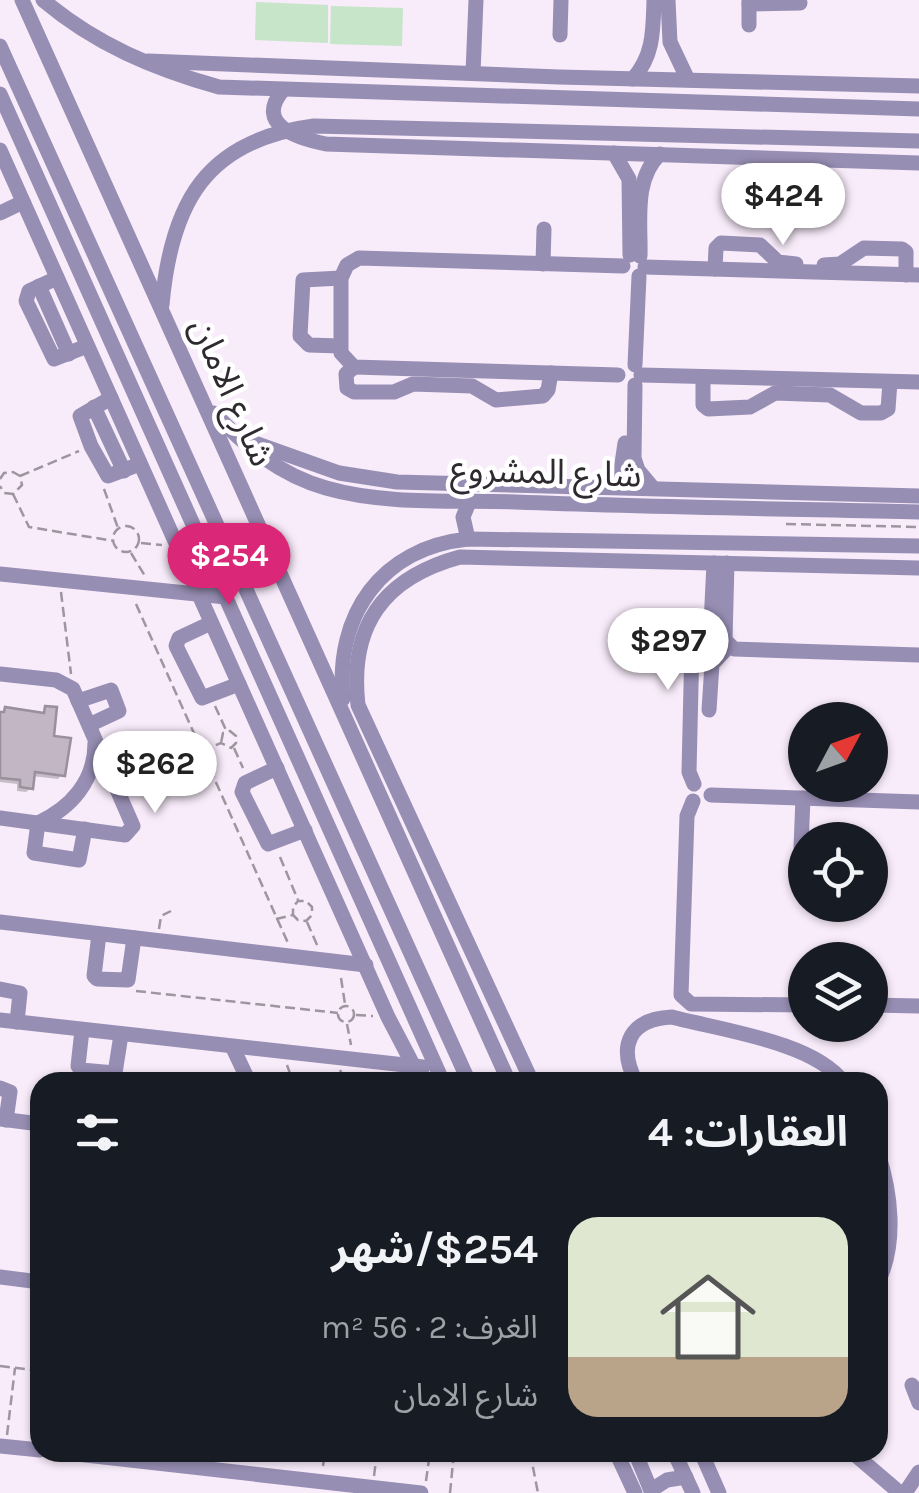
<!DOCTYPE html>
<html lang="ar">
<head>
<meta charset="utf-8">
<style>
	body { margin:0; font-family:Karla,"Noto Sans Arabic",sans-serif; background:#242831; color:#f1f3f6; direction:rtl; height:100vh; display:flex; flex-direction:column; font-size:38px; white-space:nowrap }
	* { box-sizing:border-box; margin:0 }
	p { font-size:32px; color:#9ea1a6 }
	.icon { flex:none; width:55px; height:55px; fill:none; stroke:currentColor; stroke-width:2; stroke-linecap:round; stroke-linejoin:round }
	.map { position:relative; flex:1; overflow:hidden; direction:ltr }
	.side { position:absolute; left:30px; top:1072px; width:858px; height:390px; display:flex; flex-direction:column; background:#171b24; border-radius:30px; box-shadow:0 2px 8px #0004; direction:rtl }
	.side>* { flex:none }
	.needle { width:65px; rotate:49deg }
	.controls { position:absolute; left:788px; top:702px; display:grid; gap:20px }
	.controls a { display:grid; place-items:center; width:100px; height:100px; border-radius:50%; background:#171b24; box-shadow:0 2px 8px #0004; font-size:50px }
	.price { position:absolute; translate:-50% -85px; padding:0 22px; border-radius:35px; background:#fff; color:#222; font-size:32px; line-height:65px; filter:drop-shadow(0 2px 5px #0008) }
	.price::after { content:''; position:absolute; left:50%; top:60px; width:30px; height:22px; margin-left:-15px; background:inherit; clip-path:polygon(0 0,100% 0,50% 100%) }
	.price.current { background:#db2777; color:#fff }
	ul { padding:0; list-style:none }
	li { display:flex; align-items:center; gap:30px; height:250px; padding:0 40px }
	li span { display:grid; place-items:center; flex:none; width:280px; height:200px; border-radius:30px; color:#555 }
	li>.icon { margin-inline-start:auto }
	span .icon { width:120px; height:120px; fill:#fffc; stroke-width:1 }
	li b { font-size:42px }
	h2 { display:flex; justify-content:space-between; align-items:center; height:120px; padding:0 40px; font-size:42px }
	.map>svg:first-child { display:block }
	.green { fill:#c6e5c9 }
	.shadow { fill:#0003 }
	.building { fill:#c2b6c4; stroke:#9a8f9c; stroke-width:2.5 }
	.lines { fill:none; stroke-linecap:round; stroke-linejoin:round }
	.path { stroke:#9e95a0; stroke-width:2.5; stroke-dasharray:10 5; stroke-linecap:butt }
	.minor { stroke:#978eb3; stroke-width:15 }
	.labels { text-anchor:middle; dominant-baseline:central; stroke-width:9; stroke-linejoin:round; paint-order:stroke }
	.street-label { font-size:35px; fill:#2f2a30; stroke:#fff }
</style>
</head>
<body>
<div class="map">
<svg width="919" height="1493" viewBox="0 0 919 1493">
	<rect width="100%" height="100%" fill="#f8ebfa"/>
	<g class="green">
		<path d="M256,2L328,5V43L255,40Z"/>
		<path d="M331,6L403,8L402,46L330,44Z"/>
	</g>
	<path class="shadow" d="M46,709L62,774L58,779L32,776L31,788L26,792L17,791V784L0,782V714L6,710L41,713Z"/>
	<path class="building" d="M45,706L57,707L54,736L71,738L65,776L35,772L33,789L20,787V780L0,778V712H4L5,707L44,713Z"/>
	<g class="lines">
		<g class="path">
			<path d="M20,476L79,451"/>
			<path d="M0,479L4,473L13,472L20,476L22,485L13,494L4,493L0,486"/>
			<path d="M104,489L118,528"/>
			<path d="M13,494L29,527L114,541"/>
			<path d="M786,524L919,527"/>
			<circle cx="126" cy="539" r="13"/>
			<path d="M141,543L162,545"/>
			<path d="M131,553L145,576"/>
			<path d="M61,592L71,674"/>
			<path d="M136,604L288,943"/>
			<path d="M215,706L226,730"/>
			<path d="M234,748L243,768"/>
			<path d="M202,751L221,743L231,748L236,743V736L230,731L223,733L221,743"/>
			<path d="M280,857L298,900"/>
			<path d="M276,919L293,915L298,920L306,921L312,915V907L306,901H298L293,907V915"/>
			<path d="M307,922L318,947"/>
			<path d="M159,929L161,916L171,911"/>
			<path d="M341,978L345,1004"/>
			<path d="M136,991L338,1013"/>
			<circle cx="346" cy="1014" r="8"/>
			<path d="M356,1015L373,1016"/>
			<path d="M347,1024L351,1045"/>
			<path d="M287,1065L293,1082"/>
			<path d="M340,1070L346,1082"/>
			<path d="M128,1077L166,1082"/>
			<path d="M0,1366L40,1371"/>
			<path d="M7,1435L15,1368"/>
			<path d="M530,1452L538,1493"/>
			<path d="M323,1466L325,1452"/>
			<path d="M374,1476L377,1452"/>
			<path d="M426,1481L430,1452"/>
			<path d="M450,1493L454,1452"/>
		</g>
		<g class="minor">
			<path d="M22,0L509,1082"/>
			<path d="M43,0C95,44 154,69 219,87L919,109"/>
			<path d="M668,0L670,42L688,80"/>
			<path d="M749,0V25"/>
			<path d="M749,4L800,3"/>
			<path d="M560,35L561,0"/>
			<path d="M0,46L469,1082"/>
			<path d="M148,61L559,77L919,86"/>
			<path d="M473,73L476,0"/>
			<path d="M633,79C654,55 653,30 654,0"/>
			<path d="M283,90C254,125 297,138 326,144L919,163"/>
			<path d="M0,94L443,1082"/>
			<path d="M0,150L388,1017L422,1082"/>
			<path d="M614,153L629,179L630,255"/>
			<path d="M0,213L23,202"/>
			<path d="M640,256C641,223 633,179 660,154"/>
			<path d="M543,264L544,229"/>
			<path d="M824,265L840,264L864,248L902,249L906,252V275"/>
			<path d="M645,267L919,275"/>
			<path d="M715,269L716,248L721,243L760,245L778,262L796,264"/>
			<path d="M57,278L29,291L26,301L54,359L87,346"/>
			<path d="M39,286L69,354"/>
			<path d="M162,305C171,203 206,140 314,126L919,141"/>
			<path d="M340,346L309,345L300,336L303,280L341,278"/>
			<path d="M635,365L639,276"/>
			<path d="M354,367L346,374L347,388L354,392H394L413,384L472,386L496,400L543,396L548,390L551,373"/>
			<path d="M618,375L354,367L341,353V278L347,265L359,258L623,266"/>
			<path d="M641,375L919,382"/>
			<path d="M703,377V405L708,409L750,407L775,393L830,395L861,413H881L888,409L890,382"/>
			<path d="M635,385L634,458L638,470L653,488"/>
			<path d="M111,398L80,416L91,446L108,476L140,464"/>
			<path d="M94,407L124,471"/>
			<path d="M214,413C246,447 280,475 326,488C385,505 454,500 516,502C650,507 785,509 919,512"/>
			<path d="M249,441L339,473L397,482L919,496"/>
			<path d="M605,487L621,470L625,443"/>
			<path d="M468,539L463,517L470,500"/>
			<path d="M727,563L725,640L734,649L919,655"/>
			<path d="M0,574L226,597"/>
			<path d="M211,623L179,638L176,646L202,698L239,684"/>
			<path d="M0,674L56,680L73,689L133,826L125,835L0,818"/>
			<path d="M343,699C335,615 381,548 468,539L919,546"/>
			<path d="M78,701L111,690L119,711L89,725"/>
			<path d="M709,710L712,664L729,646"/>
			<path d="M277,768L245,783L242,792L268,844L305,830"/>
			<path d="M694,784L689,772L692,644L695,636L707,630L711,624L714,563"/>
			<path d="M711,795L919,802"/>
			<path d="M693,801L687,816L681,995L691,1004L805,1005"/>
			<path d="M85,829L79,860L34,853L38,823C71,808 95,781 95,743"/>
			<path d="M801,847L803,798"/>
			<path d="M0,922L366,965"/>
			<path d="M99,934L94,976L97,979L128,980L134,938"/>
			<path d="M0,989L20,993L17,1022"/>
			<path d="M870,1005L919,1006"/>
			<path d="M0,1020L423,1067"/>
			<path d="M82,1030L78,1066L81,1070L115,1073L121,1035"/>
			<path d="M233,1048L249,1082"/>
			<path d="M532,1082L358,705C349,626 383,578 460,557L919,568"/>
			<path d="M636,1082C617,1045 630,1019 672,1017C720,1030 814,1042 843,1082"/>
			<path d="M0,1088L10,1092L6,1120"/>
			<path d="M0,1119L40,1124"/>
			<path d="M878,1153C891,1193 897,1243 878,1282"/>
			<path d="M0,1277L40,1282"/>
			<path d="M912,1385L919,1403"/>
			<path d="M0,1446L40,1450"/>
			<path d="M59,1452L421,1493"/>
			<path d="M616,1452L635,1493"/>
			<path d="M635,1452L652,1493"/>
			<path d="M674,1452L693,1493"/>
			<path d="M701,1452L719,1493"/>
			<path d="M852,1452L900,1493"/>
			<path d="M636,1456L658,1452"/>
			<path d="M651,1490L667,1480L686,1477"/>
			<path d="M905,1493L919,1472"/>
		</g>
	</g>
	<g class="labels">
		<g class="street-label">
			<text transform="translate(232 392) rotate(66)">شارع الامان</text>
			<text transform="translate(546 472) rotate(2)">شارع المشروع</text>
		</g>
	</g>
</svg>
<div class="controls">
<a><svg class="needle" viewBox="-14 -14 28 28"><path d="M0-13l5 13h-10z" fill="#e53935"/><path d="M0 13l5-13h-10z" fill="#9ea1a6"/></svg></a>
<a><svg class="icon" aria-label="locate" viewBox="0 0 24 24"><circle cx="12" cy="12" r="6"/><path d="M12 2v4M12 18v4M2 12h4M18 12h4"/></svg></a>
<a><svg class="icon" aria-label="layers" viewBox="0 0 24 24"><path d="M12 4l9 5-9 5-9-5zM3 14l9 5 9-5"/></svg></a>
</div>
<b class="price" style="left:783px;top:248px">$424</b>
<b class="price current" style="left:229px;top:608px">$254</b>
<b class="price" style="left:668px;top:693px">$297</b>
<b class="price" style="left:155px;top:816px">$262</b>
<section class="side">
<h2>العقارات: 4<svg class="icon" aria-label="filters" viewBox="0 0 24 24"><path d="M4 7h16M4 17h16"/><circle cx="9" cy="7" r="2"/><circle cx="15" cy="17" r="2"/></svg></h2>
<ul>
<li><span style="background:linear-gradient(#dfe7d0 70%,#b9a48a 0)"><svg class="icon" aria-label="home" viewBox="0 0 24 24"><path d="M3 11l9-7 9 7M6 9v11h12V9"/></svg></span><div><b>$254/شهر</b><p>الغرف: 2 · 56 m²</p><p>شارع الامان</p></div></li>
</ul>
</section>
</div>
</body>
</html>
